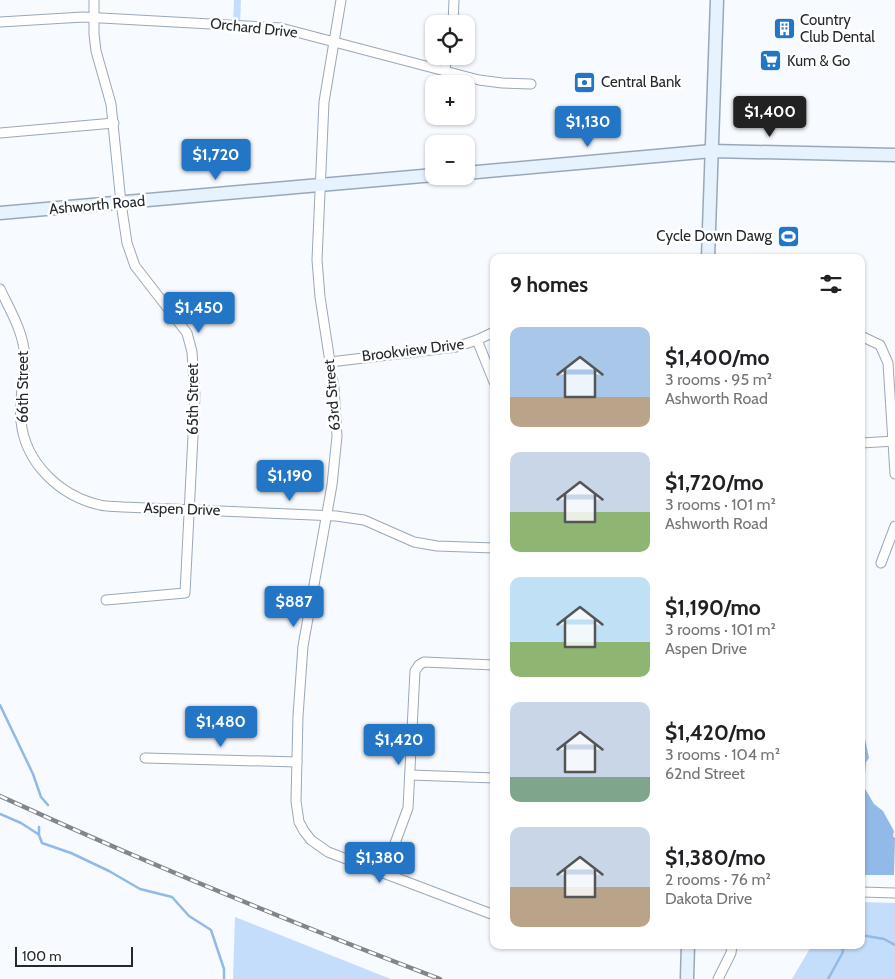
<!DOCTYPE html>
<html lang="en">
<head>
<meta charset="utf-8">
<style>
	body { margin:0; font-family:Cabin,sans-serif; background:#f6f6f6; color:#202124; height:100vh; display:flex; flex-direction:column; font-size:19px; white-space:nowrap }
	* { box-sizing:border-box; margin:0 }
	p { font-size:16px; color:#757577 }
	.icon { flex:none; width:28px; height:28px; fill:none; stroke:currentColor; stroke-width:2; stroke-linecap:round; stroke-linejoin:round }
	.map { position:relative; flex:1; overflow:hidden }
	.details { position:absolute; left:490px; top:254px; width:375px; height:695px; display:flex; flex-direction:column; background:#fff; border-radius:10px; box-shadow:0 1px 4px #0004 }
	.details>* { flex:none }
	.controls { position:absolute; left:425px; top:15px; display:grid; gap:10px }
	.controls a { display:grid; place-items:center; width:50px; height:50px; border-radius:10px; background:#fff; box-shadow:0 1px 4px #0004; font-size:25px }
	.scale { position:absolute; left:15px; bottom:12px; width:118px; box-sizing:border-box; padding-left:5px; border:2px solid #23292f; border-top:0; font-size:14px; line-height:18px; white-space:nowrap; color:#23292f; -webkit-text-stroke:4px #fff; paint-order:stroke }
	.price { position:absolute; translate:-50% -42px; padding:0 11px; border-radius:5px; background:#2376c5; color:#fff; font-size:16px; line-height:32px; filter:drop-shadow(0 1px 2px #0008) }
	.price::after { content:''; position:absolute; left:50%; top:30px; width:15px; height:11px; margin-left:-8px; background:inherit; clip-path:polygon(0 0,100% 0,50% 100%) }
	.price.current { background:#222; color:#fff }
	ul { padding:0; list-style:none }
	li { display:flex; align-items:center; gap:15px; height:125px; padding:0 20px }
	li span { display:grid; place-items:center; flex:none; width:140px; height:100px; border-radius:10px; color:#555 }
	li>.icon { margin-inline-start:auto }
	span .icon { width:60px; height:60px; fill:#fffc; stroke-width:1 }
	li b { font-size:21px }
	h2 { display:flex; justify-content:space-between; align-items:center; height:60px; padding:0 20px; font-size:21px }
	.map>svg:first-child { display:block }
	.green { fill:#c4ddfa }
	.water { fill:#91bae8 }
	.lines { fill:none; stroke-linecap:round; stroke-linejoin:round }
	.stream { stroke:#91bae8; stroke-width:2.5 }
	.minor-casing { stroke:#99a8b9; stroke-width:11 }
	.secondary-casing { stroke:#99a8b9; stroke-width:15 }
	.minor { stroke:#fff; stroke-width:9 }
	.secondary { stroke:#e6f2fe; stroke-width:12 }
	.rail-casing { stroke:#82868b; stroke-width:4.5 }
	.rail { stroke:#fff; stroke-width:2.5; stroke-dasharray:8; stroke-linecap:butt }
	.labels { text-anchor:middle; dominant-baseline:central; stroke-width:5; stroke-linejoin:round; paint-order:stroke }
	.poi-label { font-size:15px; fill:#23292f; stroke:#fff; text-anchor:start }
	.street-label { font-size:15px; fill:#23292f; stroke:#fff }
</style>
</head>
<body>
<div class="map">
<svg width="895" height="979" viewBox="0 0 895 979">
	<rect width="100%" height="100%" fill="#f7fafe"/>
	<g class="green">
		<path d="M234,0H241L240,25H233Z"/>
		<path d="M861,902L895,903V979H792L812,945H861Z"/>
		<path d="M235,917L378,974L391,979H233Z"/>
	</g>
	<path class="water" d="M861,720L869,758L866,762L864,787L874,804L883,811L894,831L893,836L895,838L894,875H861Z"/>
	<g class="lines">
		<g class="stream">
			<path d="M0,705L33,774L41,797L48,805"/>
			<path d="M0,814L21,823L38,834"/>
			<path d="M39,827V835L42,843L71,853L109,871L140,889L172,897L189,916L211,930L224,969V979"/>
			<path d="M861,935L884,939L895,945"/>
			<path d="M828,979L843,952L842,945"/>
		</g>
		<defs>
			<g id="minor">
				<path d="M94,0V34L96,51L111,104L121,203L127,243L135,266L187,333L192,352L195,396L185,593L106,600"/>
				<path d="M341,0L324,102L317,260L320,297L334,388L337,436L332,485L303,646L298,716L296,801L299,822L304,831L311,840L328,852L494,915"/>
				<path d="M0,22L83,17L281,28L479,80L502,83L531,84"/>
				<path d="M453,24L454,0"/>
				<path d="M444,71L448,56"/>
				<path d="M0,133L114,123"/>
				<path d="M0,289C9,308 21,328 24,349C27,373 18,397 21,421C25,463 60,496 100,505C107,507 115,506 123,507L336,516L364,520L414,542L437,546L494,548"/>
				<path d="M861,336L880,345L888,363L895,474"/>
				<path d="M477,340L494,382"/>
				<path d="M330,362L456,347L477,340L494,332"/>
				<path d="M861,443L895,441"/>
				<path d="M881,563L895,526"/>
				<path d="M145,758L297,762"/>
				<path d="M411,775L494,778"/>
				<path d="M384,873L408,808L415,671L419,665L424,662L494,665"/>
				<path d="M861,892L895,893"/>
				<path d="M718,979L731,953L732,945"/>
			</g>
			<g id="secondary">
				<path d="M466,173L712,151L895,155"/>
				<path d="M0,213L434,175"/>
				<path d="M708,258L717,0"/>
				<path d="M687,979L688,945"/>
			</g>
		</defs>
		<use href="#minor" class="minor-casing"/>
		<use href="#secondary" class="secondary-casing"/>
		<use href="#minor" class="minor"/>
		<use href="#secondary" class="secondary"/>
		<defs>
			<path id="rail" d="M0,796C144,862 292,923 440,979"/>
		</defs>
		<use href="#rail" class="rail-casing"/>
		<use href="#rail" class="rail"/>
	</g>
	<defs>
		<symbol id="building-square" viewBox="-11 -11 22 22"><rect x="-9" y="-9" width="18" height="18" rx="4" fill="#2376c5" stroke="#fff"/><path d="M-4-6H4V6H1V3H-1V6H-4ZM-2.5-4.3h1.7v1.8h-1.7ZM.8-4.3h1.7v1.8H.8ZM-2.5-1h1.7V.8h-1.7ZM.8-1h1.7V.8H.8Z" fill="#fff"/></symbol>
		<symbol id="supermarket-square" viewBox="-11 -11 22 22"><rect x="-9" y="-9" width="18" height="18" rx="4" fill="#2376c5" stroke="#fff"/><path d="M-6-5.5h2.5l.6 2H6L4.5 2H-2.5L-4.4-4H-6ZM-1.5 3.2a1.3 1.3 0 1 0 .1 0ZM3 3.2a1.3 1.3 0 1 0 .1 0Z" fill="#fff"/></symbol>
		<symbol id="bank-square" viewBox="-11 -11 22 22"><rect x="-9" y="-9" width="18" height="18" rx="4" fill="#2376c5" stroke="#fff"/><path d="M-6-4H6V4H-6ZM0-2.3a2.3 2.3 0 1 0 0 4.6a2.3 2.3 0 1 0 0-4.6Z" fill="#fff"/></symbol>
		<symbol id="stadium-square" viewBox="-11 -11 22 22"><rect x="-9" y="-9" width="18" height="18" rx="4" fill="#2376c5" stroke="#fff"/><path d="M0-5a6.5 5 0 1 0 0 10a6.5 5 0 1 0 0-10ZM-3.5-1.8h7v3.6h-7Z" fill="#fff"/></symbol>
	</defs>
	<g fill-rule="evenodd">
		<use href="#building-square" x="772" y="16" width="25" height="25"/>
		<use href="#supermarket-square" x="758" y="48" width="25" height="25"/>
		<use href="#bank-square" x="572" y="70" width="25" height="25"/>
		<use href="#stadium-square" x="776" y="224" width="25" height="25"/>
	</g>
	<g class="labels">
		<g class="poi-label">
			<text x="800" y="20">Country<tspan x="800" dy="17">Club Dental</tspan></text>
			<text x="787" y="61">Kum &amp; Go</text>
			<text x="601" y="82">Central Bank</text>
			<text x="772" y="236" text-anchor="end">Cycle Down Dawg</text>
		</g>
		<g class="street-label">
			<text transform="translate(254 28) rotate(6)">Orchard Drive</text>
			<text transform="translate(97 205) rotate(-5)">Ashworth Road</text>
			<text transform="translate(413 350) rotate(-7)">Brookview Drive</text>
			<text transform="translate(23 387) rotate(-90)">66th Street</text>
			<text transform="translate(332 395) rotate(-95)">63rd Street</text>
			<text transform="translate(193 399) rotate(-90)">65th Street</text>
			<text transform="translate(182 509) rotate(2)">Aspen Drive</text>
		</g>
	</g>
</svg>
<div class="controls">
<a><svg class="icon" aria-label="locate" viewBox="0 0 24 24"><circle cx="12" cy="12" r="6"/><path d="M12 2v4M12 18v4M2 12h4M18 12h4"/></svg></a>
<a>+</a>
<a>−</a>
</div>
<div class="scale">100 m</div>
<b class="price current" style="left:770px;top:138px">$1,400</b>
<b class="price" style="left:588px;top:148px">$1,130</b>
<b class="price" style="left:216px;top:181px">$1,720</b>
<b class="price" style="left:199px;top:334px">$1,450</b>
<b class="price" style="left:290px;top:502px">$1,190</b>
<b class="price" style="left:294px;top:628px">$887</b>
<b class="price" style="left:221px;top:748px">$1,480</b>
<b class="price" style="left:399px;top:766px">$1,420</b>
<b class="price" style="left:380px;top:884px">$1,380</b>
<section class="details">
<h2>9 homes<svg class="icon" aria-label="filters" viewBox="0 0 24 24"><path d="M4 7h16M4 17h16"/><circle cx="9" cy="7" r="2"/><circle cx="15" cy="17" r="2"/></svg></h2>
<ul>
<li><span style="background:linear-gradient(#a9c7e8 70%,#b9a48a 0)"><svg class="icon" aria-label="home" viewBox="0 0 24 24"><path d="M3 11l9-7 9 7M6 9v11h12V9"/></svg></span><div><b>$1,400/mo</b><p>3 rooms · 95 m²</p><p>Ashworth Road</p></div></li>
<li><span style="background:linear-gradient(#c9d6e8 60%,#8fb573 0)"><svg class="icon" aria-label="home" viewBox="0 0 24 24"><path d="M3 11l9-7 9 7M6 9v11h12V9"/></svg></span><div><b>$1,720/mo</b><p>3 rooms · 101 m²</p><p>Ashworth Road</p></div></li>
<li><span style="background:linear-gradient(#bfe0f5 65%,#8fb573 0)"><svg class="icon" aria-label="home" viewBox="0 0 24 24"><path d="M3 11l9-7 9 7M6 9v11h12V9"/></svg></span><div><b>$1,190/mo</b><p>3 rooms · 101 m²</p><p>Aspen Drive</p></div></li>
<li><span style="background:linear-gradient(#c9d6e8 75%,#7fa58c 0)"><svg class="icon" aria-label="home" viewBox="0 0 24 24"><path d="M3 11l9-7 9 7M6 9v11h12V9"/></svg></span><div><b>$1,420/mo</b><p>3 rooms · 104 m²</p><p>62nd Street</p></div></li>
<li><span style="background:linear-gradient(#c9d6e8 60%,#b9a48a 0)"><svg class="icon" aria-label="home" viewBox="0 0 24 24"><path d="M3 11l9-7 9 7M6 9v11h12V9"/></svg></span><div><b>$1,380/mo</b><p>2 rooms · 76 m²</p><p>Dakota Drive</p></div></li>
</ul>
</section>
</div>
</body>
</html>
